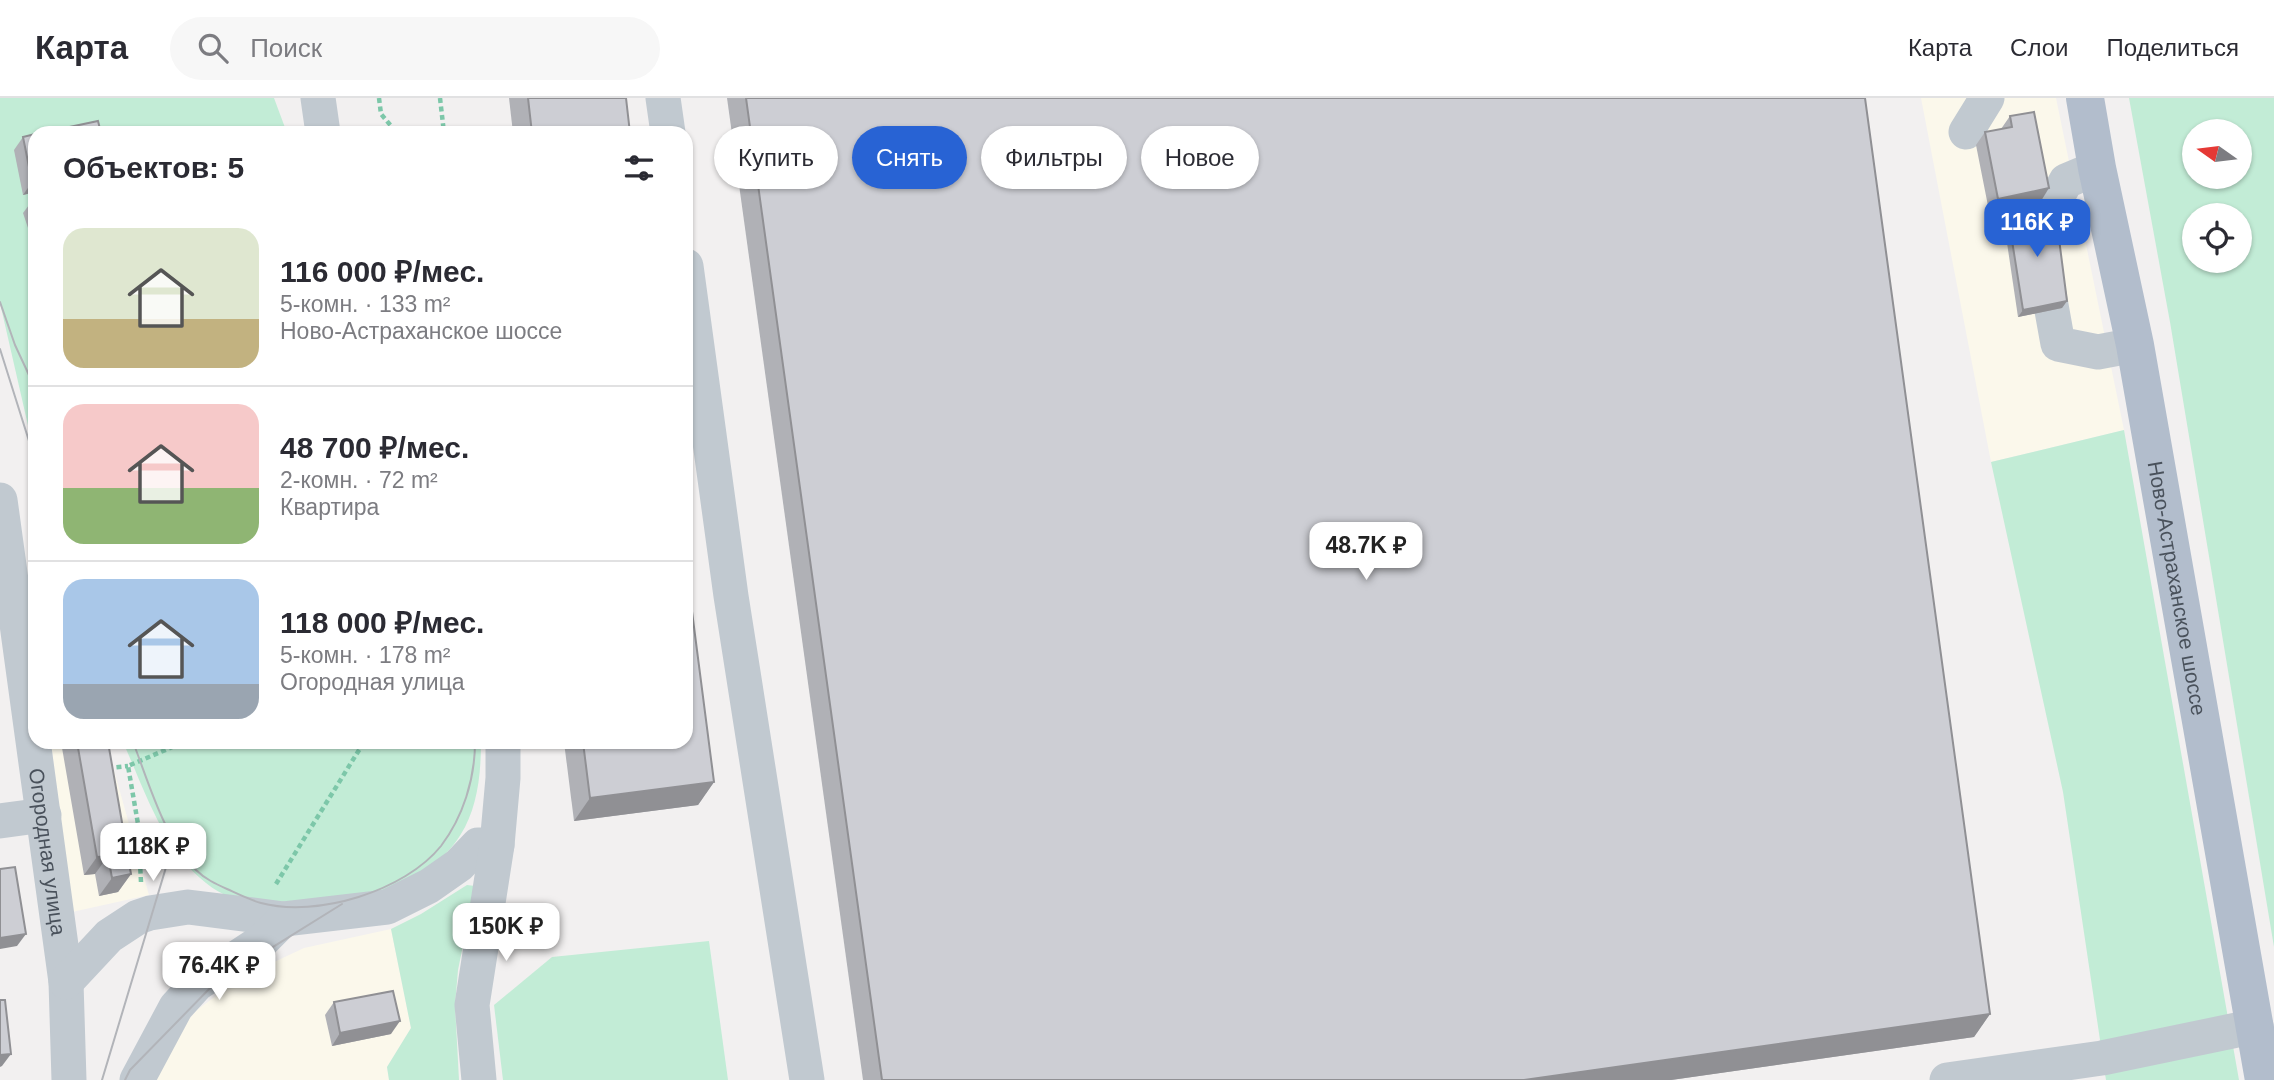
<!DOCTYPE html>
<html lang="ru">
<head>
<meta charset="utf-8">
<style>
	body { margin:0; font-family:Helvetica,sans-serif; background:#f7f7f7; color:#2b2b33; height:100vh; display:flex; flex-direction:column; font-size:26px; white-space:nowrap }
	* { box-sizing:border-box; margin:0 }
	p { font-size:23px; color:#7c7c81 }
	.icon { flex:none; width:38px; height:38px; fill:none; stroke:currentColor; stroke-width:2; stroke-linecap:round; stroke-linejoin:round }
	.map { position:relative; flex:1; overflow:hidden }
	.side { position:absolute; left:28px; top:28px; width:665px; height:623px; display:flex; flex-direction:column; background:#fff; border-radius:21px; box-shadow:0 2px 5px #0004 }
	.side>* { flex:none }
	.hud { position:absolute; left:714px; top:28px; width:665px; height:63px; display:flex; gap:14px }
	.needle { width:46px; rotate:284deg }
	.tools { position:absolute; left:2182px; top:21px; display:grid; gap:14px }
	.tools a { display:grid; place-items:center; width:70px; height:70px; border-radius:50%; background:#fff; box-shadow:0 2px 5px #0004; font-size:35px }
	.price { position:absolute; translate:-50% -60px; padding:0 16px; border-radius:14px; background:#fff; color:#222; font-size:23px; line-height:46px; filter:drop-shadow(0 2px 4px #0008) }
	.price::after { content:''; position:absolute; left:50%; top:42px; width:21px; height:16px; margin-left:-10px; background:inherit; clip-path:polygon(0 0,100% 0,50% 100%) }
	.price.on { background:#2863d4; color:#fff }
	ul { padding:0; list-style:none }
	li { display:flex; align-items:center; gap:21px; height:175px; padding:0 35px }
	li+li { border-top:2px solid #e1e1e2 }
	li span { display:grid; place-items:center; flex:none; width:196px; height:140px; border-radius:21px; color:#555 }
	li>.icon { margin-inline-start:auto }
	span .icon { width:84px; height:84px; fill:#fffc; stroke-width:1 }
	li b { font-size:30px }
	h2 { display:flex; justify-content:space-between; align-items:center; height:84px; padding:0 35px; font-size:30px }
	.chip { padding:0 24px; border-radius:32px; background:#fff; box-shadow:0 2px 5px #0004; font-size:24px; line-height:63px }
	.chip.on { background:#2863d4; color:#fff }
	header { display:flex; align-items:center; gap:42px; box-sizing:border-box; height:98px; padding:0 35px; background:#fff; border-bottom:2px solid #e1e1e2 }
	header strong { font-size:33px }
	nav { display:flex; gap:38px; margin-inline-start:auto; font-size:24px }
	.search { width:490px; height:63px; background:#f7f7f7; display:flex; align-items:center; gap:18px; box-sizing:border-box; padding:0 24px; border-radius:38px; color:#7c7c81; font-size:26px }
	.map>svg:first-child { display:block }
	.commercial { fill:#fbf8eb }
	.green { fill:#c2ecd6; fill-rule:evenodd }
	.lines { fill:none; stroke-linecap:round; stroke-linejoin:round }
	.path { stroke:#7dc7a9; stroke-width:4.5; stroke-dasharray:5 3.5; stroke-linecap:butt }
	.minor { stroke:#c1c9d0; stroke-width:35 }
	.major { stroke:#b2bdcc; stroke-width:38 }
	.tram { stroke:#b2b4b9; stroke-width:2 }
	.wall { fill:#b0b1b6 }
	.shaded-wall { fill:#909094 }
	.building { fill:#cdced4; stroke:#909094; stroke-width:2 }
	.labels { text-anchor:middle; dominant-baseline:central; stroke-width:5; stroke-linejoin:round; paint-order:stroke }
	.street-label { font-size:21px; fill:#49515b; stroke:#fff }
</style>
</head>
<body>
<header>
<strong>Карта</strong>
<div class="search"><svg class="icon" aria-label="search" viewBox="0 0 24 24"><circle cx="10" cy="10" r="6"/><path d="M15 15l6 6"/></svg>Поиск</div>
<nav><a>Карта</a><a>Слои</a><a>Поделиться</a></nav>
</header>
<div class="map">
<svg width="2274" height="982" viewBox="0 0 2274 982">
	<rect width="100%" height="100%" fill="#f2f0f0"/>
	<g class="commercial">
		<path d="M1921,0H2056L2124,332L1991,364Z"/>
		<path d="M51,644H106L149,797L72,814Z"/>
		<path d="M391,831L411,930L387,969L389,982H149L158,958L197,912L240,880L304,850Z"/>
	</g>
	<g class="green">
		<path d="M0,0H274L287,35H35V358L0,205Z"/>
		<path d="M2129,0H2274V849L2170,224ZM2194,33H2240V79H2194ZM2194,117H2240V163H2194Z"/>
		<path d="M2124,332L2239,982H2106L2063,694L1991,364Z"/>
		<path d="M123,644H481C481,713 464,756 401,787C391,792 382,798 372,801C356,806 316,803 297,803C263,804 235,809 206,785C163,751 145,693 123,644Z"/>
		<path d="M467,787L475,788L458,872L455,907L459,982H389L387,969L411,930L391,831L421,816Z"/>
		<path d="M709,843L728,982H503L494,907L552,859Z"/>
	</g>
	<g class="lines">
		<g class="path">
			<path d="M379,0L381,16L397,35"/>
			<path d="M440,0L444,35"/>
			<path d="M108,670L128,668"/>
			<path d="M141,784L138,726L128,668L184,644"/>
			<path d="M276,786L364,644"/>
		</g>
		<g class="minor">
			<path d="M318,0L323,35"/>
			<path d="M663,0L668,35"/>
			<path d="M1966,34L1987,0"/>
			<path d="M2097,70L2066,83L2041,129L2040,146L2058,246L2098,254L2135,247"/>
			<path d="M686,168L731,498L807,982"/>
			<path id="s1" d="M0,402L66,884L69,982"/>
			<path d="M0,723L44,717"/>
			<path d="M66,884L109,838L138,819L150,815L188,809L284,821L387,809L429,788L459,767L478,747H497"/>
			<path d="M137,982L176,909L197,886L262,843L284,821"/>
			<path d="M479,982L472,907L497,747L503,680V644"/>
			<path d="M1947,982L2102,960L2256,928"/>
		</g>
		<path class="major" id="s2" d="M2085,0L2097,70L2135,247L2264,982"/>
		<g class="tram">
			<path d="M0,204L15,247L35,290"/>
			<path d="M0,251L35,362"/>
			<path d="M133,644C149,685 164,740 196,772C205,781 216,786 227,791C238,796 250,802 261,805C317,820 405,793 441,748C463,719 475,681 475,644"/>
			<path d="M102,982L167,766L166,730"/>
			<path d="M125,982L130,972L215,885L342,806"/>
		</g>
	</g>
	<g class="wall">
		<path d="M509,0H626L630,35H513Z"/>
		<path d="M727,0H1865L1990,916L1974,939L1671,982H863Z"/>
		<path d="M2010,18L2041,103L1989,113L1976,47L1985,34L2001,31Z"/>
		<path d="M23,39L35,94L23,97L14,52Z"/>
		<path d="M35,101V148H34L23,115L32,103Z"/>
		<path d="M2007,111L2067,203L2062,210L2018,219L2003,118Z"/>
		<path d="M35,151V170L31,157Z"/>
		<path d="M61,644H108L131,776L118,794L99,798L95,776L84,777Z"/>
		<path d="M564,644H686L714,684L698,707L574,723Z"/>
		<path d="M334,904L391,936L332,948L325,917Z"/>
	</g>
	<g class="shaded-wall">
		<path d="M35,83V94L23,97L32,84Z"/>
		<path d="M2049,90L2041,103L1989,113L1998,101Z"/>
		<path d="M2067,203L2062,210L2018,219L2023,212Z"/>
		<path d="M714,684L698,707L574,723L590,700Z"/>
		<path d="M108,758L95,776L84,777L97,759Z"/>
		<path d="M131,776L118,794L99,798L112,780Z"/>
		<path d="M26,836L17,848L0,851V840Z"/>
		<path d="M1990,916L1974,939L1671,982H1524Z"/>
		<path d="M400,923L391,936L332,948L340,935Z"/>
		<path d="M11,956L2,968L0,969V957Z"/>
	</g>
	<g class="building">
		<path d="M528,0H626L630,35H532Z"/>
		<path d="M746,0H1865L1990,916L1524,982H882Z"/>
		<path d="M2034,14L2049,90L1998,101L1985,34L2012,29L2010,18Z"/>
		<path d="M98,23L101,35H41Z"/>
		<path d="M35,36V83L32,84L23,39Z"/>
		<path d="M35,101V112L32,103Z"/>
		<path d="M2024,108L2058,133L2067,203L2023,212L2007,111Z"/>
		<path d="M686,467L714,684L590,700L583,644H686Z"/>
		<path d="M77,644H108L131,776L112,780L108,758L97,759Z"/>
		<path d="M15,769L26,836L0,840V771Z"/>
		<path d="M393,893L400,923L340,935L334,904Z"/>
		<path d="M0,902H5L11,956L0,957Z"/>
	</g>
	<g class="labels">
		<g class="street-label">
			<text stroke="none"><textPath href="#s2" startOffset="499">Ново-Астраханское шоссе</textPath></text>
			<text stroke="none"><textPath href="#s1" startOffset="355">Огородная улица</textPath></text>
		</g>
	</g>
</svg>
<div class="tools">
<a><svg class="needle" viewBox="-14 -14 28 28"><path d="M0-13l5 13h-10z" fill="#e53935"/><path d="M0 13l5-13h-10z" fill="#7c7c81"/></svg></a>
<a><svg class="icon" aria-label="locate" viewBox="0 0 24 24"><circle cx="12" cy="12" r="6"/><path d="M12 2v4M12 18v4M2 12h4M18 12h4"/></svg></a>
</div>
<b class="price on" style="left:2037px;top:161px">116K ₽</b>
<b class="price" style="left:1366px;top:484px">48.7K ₽</b>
<b class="price" style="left:153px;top:785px">118K ₽</b>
<b class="price" style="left:506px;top:865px">150K ₽</b>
<b class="price" style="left:219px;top:904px">76.4K ₽</b>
<div class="hud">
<a class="chip">Купить</a>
<a class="chip on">Снять</a>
<a class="chip">Фильтры</a>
<a class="chip">Новое</a>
</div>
<section class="side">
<h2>Объектов: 5<svg class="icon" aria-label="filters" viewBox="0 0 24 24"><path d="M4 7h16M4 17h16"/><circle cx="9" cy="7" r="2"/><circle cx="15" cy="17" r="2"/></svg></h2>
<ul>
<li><span style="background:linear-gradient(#dfe7d0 65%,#c2b280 0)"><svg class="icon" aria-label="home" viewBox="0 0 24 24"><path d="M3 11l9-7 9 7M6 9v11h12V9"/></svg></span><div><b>116 000 ₽/мес.</b><p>5-комн. · 133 m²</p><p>Ново-Астраханское шоссе</p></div></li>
<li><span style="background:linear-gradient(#f6c9c9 60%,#8fb573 0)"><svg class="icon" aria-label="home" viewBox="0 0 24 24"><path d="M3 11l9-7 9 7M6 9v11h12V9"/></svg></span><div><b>48 700 ₽/мес.</b><p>2-комн. · 72 m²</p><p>Квартира</p></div></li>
<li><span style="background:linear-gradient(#a9c7e8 75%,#9aa5b1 0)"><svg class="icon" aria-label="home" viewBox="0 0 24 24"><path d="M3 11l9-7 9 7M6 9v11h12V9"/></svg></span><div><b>118 000 ₽/мес.</b><p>5-комн. · 178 m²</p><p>Огородная улица</p></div></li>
</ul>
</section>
</div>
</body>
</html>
